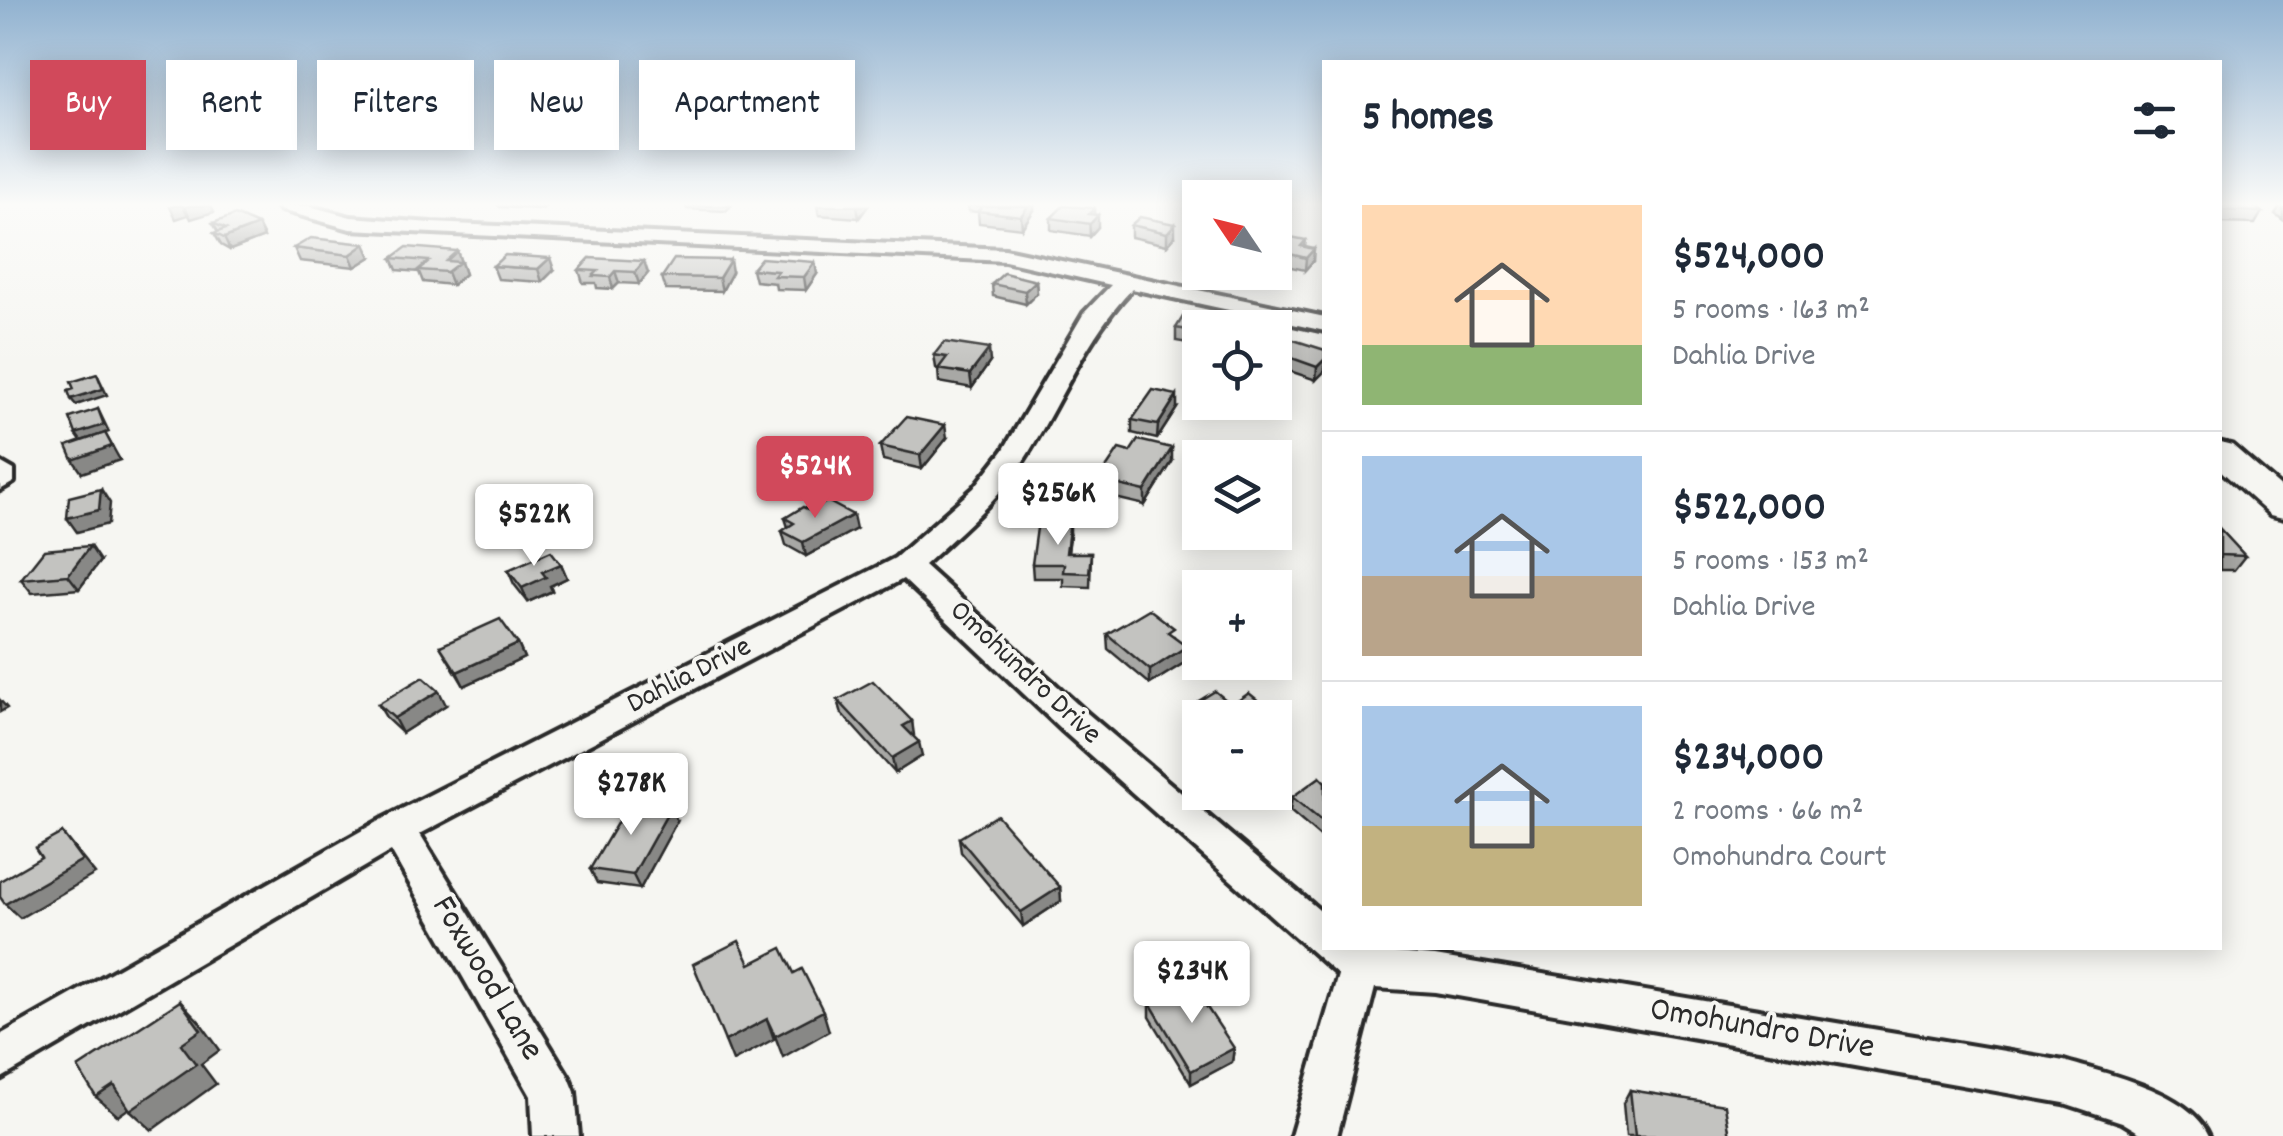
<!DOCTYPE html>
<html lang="en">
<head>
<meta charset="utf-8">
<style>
	body { margin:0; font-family:Dekko,sans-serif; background:#f6f6f7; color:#1f2937; height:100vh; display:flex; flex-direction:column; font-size:38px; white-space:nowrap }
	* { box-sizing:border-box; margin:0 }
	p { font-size:32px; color:#747a83 }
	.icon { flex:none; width:55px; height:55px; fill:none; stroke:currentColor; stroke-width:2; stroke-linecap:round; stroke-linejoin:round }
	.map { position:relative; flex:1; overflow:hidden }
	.details { position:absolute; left:1322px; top:60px; width:900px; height:890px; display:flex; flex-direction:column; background:#fff; border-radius:0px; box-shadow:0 5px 25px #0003 }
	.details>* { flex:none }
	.guide { position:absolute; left:30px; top:60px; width:950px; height:90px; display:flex; gap:20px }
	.needle { width:65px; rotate:305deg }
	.fabs { position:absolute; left:1182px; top:180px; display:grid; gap:20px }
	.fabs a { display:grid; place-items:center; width:110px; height:110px; border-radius:0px; background:#fff; box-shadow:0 5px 25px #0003; font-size:50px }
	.price { position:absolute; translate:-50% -85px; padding:0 22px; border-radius:10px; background:#fff; color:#222; font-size:32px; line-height:65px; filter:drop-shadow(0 2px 5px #0008) }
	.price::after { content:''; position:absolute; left:50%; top:60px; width:30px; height:22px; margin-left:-15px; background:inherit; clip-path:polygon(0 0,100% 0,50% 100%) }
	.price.on { background:#d1495b; color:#fff }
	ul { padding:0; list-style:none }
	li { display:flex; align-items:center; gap:30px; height:250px; padding:0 40px }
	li+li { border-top:2px solid #e0e1e3 }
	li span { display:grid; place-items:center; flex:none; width:280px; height:200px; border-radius:0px; color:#555 }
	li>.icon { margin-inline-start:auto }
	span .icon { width:120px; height:120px; fill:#fffc; stroke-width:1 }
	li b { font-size:42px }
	h2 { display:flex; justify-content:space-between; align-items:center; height:120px; padding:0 40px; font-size:42px }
	.tag { padding:0 35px; border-radius:0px; background:#fff; box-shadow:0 5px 25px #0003; font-size:35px; line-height:90px }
	.tag.on { background:#d1495b; color:#fff }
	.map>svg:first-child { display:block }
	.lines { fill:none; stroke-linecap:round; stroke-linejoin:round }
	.minor-casing { stroke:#2b2b2b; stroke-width:8 }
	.major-casing { stroke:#2b2b2b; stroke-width:7 }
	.minor { fill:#f6f6f2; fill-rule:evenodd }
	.major { fill:#f6f6f2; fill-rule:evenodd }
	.wall { fill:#a8a8a5; stroke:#2b2b2b; stroke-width:2.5 }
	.shaded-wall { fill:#888886; stroke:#2b2b2b; stroke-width:2.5 }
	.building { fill:#c3c3c0; stroke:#2b2b2b; stroke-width:2.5 }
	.labels { text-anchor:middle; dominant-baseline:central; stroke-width:8; stroke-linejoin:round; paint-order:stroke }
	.street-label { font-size:30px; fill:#2b2b2b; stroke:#f6f6f2 }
	.near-street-label { font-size:35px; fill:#2b2b2b; stroke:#f6f6f2 }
</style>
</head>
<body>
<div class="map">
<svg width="2283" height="1136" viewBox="0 0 2283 1136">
	<rect width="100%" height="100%" fill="#f6f6f2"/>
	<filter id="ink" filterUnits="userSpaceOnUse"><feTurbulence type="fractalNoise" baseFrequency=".01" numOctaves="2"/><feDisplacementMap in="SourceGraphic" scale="20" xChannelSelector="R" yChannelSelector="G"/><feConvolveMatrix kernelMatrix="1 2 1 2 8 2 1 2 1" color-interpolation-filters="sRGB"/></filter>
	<g filter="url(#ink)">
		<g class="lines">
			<defs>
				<g id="minor">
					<path d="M278,206H309L351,217L432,223L1005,249L1325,317V331L1132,289C1087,336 1063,397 1029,452C1002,497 962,530 924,565L1087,713L1325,915V948L1435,956L2064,1061C2107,1074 2191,1092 2209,1136H2145L2122,1122L2064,1103L1435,992L1375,988L1337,1136H1291L1338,975L1063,731L903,579L420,834L569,1077L575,1092L579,1136H533L531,1096L391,851L0,1079V1035L384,818L895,558L974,488L1003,451L1084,313L1111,285L1005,261L350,229L281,210Z"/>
					<path d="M0,462L14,470V482L0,490Z"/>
				</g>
				<path id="major" d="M2220,442L2232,445L2283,489V518L2270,515L2220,470Z"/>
			</defs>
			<use href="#minor" class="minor-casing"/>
			<use href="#major" class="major-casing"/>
			<use href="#minor" class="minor"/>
			<use href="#major" class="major"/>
		</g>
		<g class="wall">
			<path d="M499,206H546L542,209L500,207Z"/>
			<path d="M686,206H731L726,211L687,209Z"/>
			<path d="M817,206H868L859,218L819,215Z"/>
			<path d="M968,206H1034V210L1022,228L979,223L978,212L969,211Z"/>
			<path d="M2220,206L2262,212L2255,224L2220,223Z"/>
			<path d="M2280,206H2283V220L2275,214Z"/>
			<path d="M1094,208V214L1098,227L1090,236L1051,230V218Z"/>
			<path d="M1140,217L1175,236L1167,245L1131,237V225Z"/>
			<path d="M213,223L258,225L264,237L230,250L221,245L214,233L218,232Z"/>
			<path d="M1306,240L1305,247L1313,261L1305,270L1277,264L1278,251Z"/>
			<path d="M294,248L371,257L355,267L300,261Z"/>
			<path d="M457,251L465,274L452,285L423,282L419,272L397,270L392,258Z"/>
			<path d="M590,258L648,273L639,284L619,283L613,289L597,288L596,283H583L579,270Z"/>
			<path d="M493,266L554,270L542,282L498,279Z"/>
			<path d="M752,269L817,274L806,290L776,289L775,283L755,281Z"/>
			<path d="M732,272L722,291L666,290L662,277Z"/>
			<path d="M1036,281L1037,293L1026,304L993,296L992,284Z"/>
			<path d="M1176,328H1200V345L1176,341Z"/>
			<path d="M1275,341L1325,350L1316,380L1275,366Z"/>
			<path d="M934,355L990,362L972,388L939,382L938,369L936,368Z"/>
			<path d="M1177,408L1157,439L1132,433V420Z"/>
			<path d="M947,438L922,469L883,460L880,446Z"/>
			<path d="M1172,462L1145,505L1098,494V480Z"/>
			<path d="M812,511L856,529L806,556L786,545L782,531L788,527L785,518Z"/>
			<path d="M2220,529L2245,556L2234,570H2220Z"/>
			<path d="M1070,535L1068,553H1091L1090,587L1063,586V578H1033L1032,564Z"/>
			<path d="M100,561L79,589L32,593L21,579Z"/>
			<path d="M561,564L567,578L550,586L552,591L528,602L514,584L508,570Z"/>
			<path d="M1107,634L1174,636L1187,661L1150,684L1108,649Z"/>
			<path d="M518,644L524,658L464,686L440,646Z"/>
			<path d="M838,700L912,721L913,736L922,756L895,773L842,714Z"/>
			<path d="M378,704L446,705L402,733L387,719Z"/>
			<path d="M1232,705L1266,707L1265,718H1200V732L1189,722V707Z"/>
			<path d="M1325,782V841L1290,811L1292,797Z"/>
			<path d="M677,821L640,889L597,883L590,869Z"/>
			<path d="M959,838L1060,887L1061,901L1023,926L961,852Z"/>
			<path d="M1150,1003L1234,1048L1232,1062L1191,1084L1150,1017Z"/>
			<path d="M1630,1090L1730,1136H1626L1623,1103Z"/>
		</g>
		<g class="shaded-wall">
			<path d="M174,206H183L188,215L176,219L170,207Z"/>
			<path d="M189,206H211L214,212L191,219L185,207Z"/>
			<path d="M857,206H868L859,218Z"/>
			<path d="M1028,206H1034V210L1022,228L1021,216Z"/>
			<path d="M1094,208V220L1098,215V227L1090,236L1089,214Z"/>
			<path d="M1175,224V236L1167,245V233Z"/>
			<path d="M258,225L264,237L230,250L224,238Z"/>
			<path d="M365,244L371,257L355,267L350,255Z"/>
			<path d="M1314,249L1313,261L1305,270L1306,258Z"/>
			<path d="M457,251L465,274L452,285L447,272L446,261Z"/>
			<path d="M550,258L554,270L542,282L538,269Z"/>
			<path d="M730,260L732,272L722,291L719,278Z"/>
			<path d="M644,261L648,273L639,284L635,272Z"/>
			<path d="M815,262L817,274L806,290L804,277Z"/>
			<path d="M615,271L619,283L613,289L610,277Z"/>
			<path d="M1036,281L1037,293L1026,304L1025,291Z"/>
			<path d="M989,349L990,362L972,388L970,374Z"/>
			<path d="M1325,359V371L1316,380L1317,367Z"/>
			<path d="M97,374L107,395L76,405L71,399Z"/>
			<path d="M1177,395V408L1157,439L1158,425Z"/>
			<path d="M98,409L109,432L81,441L76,434Z"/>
			<path d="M945,425L947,438L922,469L920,455Z"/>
			<path d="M105,433L120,460L82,473L73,460Z"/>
			<path d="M1172,448V462L1145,505V491Z"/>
			<path d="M101,489L110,503L108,524L77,532L67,518Z"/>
			<path d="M853,515L856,529L806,556L803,542Z"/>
			<path d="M1070,521V535L1066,567V553Z"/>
			<path d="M90,546L100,561L79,589L68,575Z"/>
			<path d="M561,564L567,578L550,586L552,591L528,602L522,588L542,572Z"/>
			<path d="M518,644L524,658L464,686L457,672Z"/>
			<path d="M1187,646V661L1150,684V670Z"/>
			<path d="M439,691L446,705L402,733L394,718Z"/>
			<path d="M0,700L7,708L0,712Z"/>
			<path d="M1266,707L1265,718H1250Z"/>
			<path d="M912,721L914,735L906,740L903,726Z"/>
			<path d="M919,742L922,756L895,773L892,758Z"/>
			<path d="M671,807L677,821L640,889L633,875Z"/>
			<path d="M62,833L95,874L20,918L5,904Z"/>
			<path d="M1060,887L1061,901L1023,926L1021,912Z"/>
			<path d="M180,1001L199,1021L220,1050L201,1064L216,1084L152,1130L130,1110L181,1044Z"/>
			<path d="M823,1011L829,1031L783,1057L775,1036Z"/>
			<path d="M767,1019L774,1039L733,1061L725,1041Z"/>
			<path d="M1234,1048L1232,1062L1191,1084V1071Z"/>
			<path d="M114,1085L135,1104L118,1116L96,1097Z"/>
		</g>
		<g class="building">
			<path d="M982,206H1028L1021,216L978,211Z"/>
			<path d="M1063,206L1094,208L1089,214L1098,215L1090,224L1051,218Z"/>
			<path d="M2220,206H2254L2262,212L2220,210Z"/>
			<path d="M235,215L258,225L224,238L214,233L226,229L213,223Z"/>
			<path d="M1140,217L1175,224L1167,233L1131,225Z"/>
			<path d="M1291,237L1306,240L1301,246L1314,249L1306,258L1278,251Z"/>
			<path d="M311,238L365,244L350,255L294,248Z"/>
			<path d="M407,247L457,251L446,261L460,262L447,272L418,270L429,261L392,258Z"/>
			<path d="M505,255L550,258L538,269L493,266Z"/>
			<path d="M590,258L644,261L635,272L615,271L610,277L593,276L598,271L579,270Z"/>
			<path d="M761,258L815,262L804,277L774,276L778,271L752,269Z"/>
			<path d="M674,259L730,260L719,278L662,277Z"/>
			<path d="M1004,273L1036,281L1025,291L992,284Z"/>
			<path d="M1184,315L1224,322L1220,328H1200V332L1176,328Z"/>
			<path d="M1281,336L1325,350V359L1317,367L1275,352V341Z"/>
			<path d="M944,342L989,349L970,374L938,369L947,357L934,355Z"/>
			<path d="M97,374L103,389L71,399L68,391L74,389L71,382Z"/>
			<path d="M1153,390L1177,395L1158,425L1132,420Z"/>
			<path d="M98,409L104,425L76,434L70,418Z"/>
			<path d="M906,417L945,425L920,455L880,446Z"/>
			<path d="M105,433L112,446L73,460L67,446Z"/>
			<path d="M1138,440L1172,448L1145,491L1098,480L1119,449L1130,452Z"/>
			<path d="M101,489L99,510L67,518L69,497Z"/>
			<path d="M827,501L853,515L803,542L782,531L794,523L785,518L803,507L812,511Z"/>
			<path d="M1038,521H1070L1066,553H1091L1089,573L1063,572L1064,564H1032Z"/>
			<path d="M2220,529L2245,556L2220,555Z"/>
			<path d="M90,546L68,575L21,579L44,550Z"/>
			<path d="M551,551L561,564L542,572L546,577L522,588L508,570Z"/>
			<path d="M1149,609L1174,628L1168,632L1187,646L1150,670L1107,634Z"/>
			<path d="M500,619L518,644L457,672L440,646Z"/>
			<path d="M423,677L439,691L394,718L378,704Z"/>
			<path d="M873,681L912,721L903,726L919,742L892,758L838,700Z"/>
			<path d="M1215,691L1232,705L1249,693L1266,707L1250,718H1201L1189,707Z"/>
			<path d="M1320,777L1325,782V824L1292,797Z"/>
			<path d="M630,801L671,807L633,875L590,869Z"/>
			<path d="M997,815L1060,887L1021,912L959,838Z"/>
			<path d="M62,833L82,860L5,904L0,897V881L41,857L35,848Z"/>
			<path d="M739,941L750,964L782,948L794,973L802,969L823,1011L775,1036L767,1019L725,1041L693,964Z"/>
			<path d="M1190,982L1234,1048L1191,1071L1150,1003Z"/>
			<path d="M180,1001L201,1030L181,1044L196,1064L130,1110L114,1085L96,1097L78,1068Z"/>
			<path d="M1630,1090L1725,1105L1730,1136H1635Z"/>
		</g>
	</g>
	<linearGradient id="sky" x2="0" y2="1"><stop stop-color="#91b2d0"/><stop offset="0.56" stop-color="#fbfbf9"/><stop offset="1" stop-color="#fbfbf9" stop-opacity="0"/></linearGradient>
	<rect width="2283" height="365" fill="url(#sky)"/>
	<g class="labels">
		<g class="street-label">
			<text transform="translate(1024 674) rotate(43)">Omohundro Drive</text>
			<text transform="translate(690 677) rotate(-27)">Dahlia Drive</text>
		</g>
		<g class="near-street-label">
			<text transform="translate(486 979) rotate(59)">Foxwood Lane</text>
			<text transform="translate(1762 1030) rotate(10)">Omohundro Drive</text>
		</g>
	</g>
</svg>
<div class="fabs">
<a><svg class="needle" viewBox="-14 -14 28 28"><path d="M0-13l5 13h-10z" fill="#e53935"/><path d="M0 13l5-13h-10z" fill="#747a83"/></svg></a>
<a><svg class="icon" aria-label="locate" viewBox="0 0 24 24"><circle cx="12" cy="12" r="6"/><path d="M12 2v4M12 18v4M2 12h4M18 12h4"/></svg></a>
<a><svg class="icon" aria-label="layers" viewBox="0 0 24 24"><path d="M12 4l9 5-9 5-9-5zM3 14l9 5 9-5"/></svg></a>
<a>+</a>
<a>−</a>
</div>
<b class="price on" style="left:815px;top:521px">$524K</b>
<b class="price" style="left:1058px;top:548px">$256K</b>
<b class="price" style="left:534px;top:569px">$522K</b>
<b class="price" style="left:631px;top:838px">$278K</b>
<b class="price" style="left:1192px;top:1026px">$234K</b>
<div class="guide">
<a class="tag on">Buy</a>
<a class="tag">Rent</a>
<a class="tag">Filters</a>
<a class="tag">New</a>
<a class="tag">Apartment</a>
</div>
<section class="details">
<h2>5 homes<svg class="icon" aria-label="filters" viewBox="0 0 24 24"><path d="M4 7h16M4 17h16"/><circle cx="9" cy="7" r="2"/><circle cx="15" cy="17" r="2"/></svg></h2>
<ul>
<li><span style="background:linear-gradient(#ffd9b3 70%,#8fb573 0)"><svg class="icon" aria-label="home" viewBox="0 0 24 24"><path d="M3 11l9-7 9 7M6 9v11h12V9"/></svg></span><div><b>$524,000</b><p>5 rooms · 163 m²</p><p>Dahlia Drive</p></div></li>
<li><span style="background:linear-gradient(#a9c7e8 60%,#b9a48a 0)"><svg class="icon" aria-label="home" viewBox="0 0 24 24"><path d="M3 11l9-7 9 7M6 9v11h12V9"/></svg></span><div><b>$522,000</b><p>5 rooms · 153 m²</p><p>Dahlia Drive</p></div></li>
<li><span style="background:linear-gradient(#a9c7e8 60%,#c2b280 0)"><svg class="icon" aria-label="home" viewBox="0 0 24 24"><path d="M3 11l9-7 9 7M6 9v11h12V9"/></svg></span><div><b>$234,000</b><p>2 rooms · 66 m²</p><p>Omohundra Court</p></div></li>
</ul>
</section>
</div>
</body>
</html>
